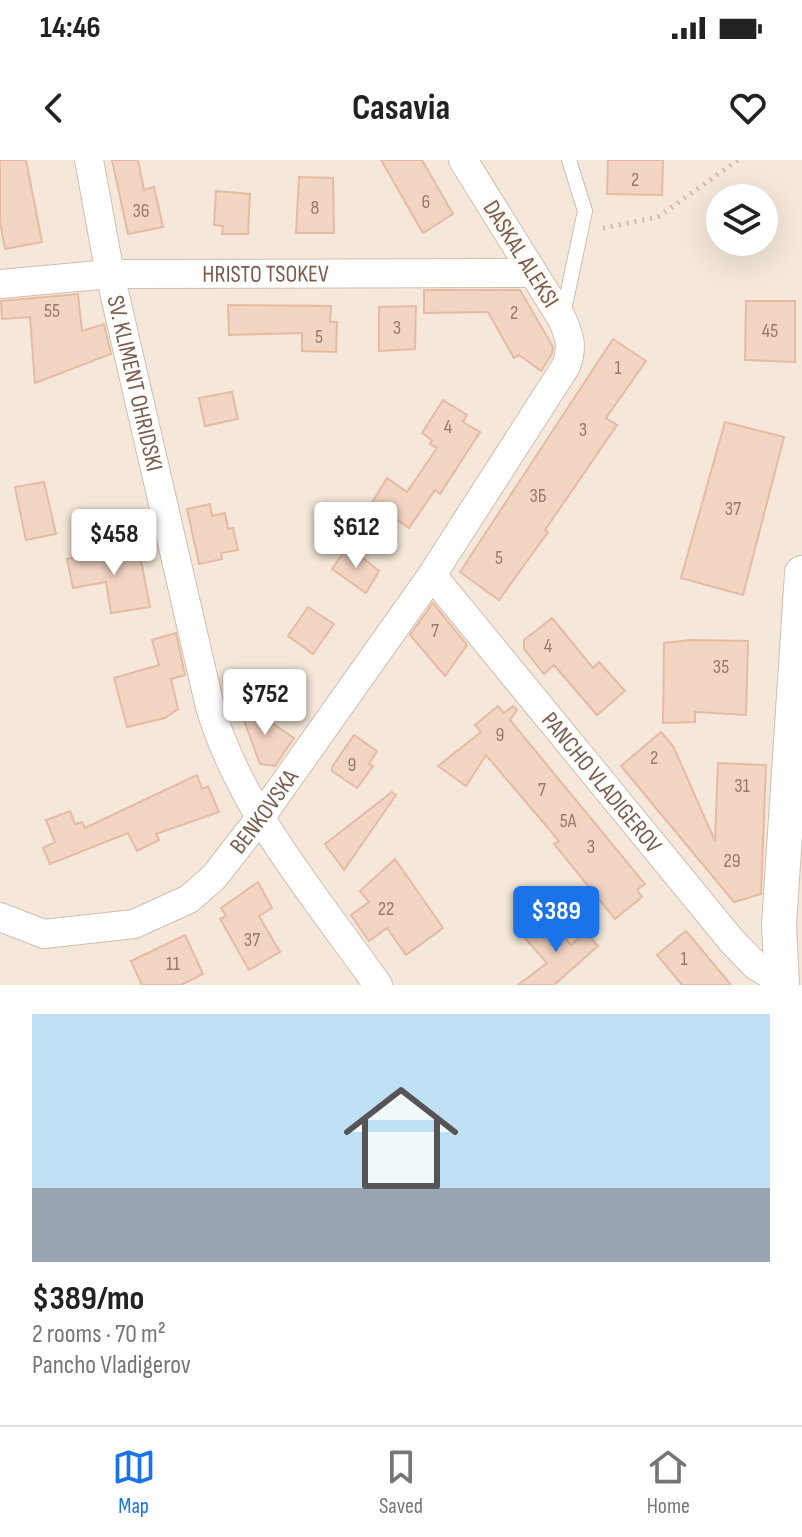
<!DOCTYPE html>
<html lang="en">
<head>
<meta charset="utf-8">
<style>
	body { margin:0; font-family:"Sofia Sans Condensed",sans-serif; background:#f2f2f2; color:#222; height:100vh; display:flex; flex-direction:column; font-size:30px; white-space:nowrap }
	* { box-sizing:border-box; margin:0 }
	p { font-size:26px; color:#767676 }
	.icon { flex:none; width:44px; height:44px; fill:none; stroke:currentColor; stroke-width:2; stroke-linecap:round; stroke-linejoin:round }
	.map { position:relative; height:825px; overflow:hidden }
	.panel { display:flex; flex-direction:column; background:#fff; flex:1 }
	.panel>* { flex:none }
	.fabs { position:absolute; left:706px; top:24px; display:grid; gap:16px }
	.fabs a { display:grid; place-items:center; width:72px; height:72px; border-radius:50%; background:#fff; box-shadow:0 8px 32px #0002; font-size:40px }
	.price { position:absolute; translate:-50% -68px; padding:0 18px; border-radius:8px; background:#fff; color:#222; font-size:26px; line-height:52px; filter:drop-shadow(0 2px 4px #0008) }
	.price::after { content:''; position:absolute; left:50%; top:48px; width:24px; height:18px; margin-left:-12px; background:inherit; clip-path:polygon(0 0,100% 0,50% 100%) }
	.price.selected { background:#1a73e8; color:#fff }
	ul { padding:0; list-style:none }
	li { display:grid; align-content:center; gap:16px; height:424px; padding:0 32px }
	li span { display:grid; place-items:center; height:248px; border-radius:0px; color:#555 }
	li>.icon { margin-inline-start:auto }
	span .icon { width:144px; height:144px; fill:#fffc; stroke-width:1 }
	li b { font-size:34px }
	.status { display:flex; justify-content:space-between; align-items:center; height:56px; padding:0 40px; background:#fff; direction:ltr }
	.status svg { height:22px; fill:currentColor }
	header { display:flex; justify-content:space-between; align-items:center; height:104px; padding:0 32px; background:#fff; font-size:36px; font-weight:700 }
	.tab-bar { display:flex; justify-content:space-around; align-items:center; height:112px; border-top:2px solid #e0e0e0; background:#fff; font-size:22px; color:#767676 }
	.tab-bar a { display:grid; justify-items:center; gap:4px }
	.tab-bar .selected { color:#1a73e8 }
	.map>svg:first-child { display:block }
	.residential { fill:#f5e8da; fill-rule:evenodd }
	.building { fill:#f3d5c3; stroke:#e6bba3; stroke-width:2 }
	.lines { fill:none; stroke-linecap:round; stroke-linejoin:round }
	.service-casing { stroke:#d1beb0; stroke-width:16 }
	.minor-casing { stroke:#d1beb0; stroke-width:30 }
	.tertiary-casing { stroke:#d1beb0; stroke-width:36 }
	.path { stroke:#d9b8a5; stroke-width:5; stroke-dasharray:2 6; stroke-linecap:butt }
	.service { stroke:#fff; stroke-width:14 }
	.minor { stroke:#fff; stroke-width:28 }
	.tertiary { stroke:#fff; stroke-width:34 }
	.labels { text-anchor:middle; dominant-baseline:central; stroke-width:6; stroke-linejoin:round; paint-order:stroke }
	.number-label { font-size:20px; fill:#987a6a }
	.street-label { font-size:24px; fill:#7a5c4d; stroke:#fffaf3 }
</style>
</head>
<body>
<div class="status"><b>14:46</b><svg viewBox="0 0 49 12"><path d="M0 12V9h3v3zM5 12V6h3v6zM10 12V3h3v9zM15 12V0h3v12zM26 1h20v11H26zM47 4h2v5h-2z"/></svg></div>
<header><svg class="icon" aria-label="back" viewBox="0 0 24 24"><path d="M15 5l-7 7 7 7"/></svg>Casavia<svg class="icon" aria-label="heart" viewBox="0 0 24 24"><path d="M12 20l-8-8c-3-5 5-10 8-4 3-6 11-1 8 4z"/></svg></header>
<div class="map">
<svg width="802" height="825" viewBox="0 0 802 825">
	<rect width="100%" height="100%" fill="#fdf6ec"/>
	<path class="residential" d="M0,0H802V825H0ZM720,38H764V82H720Z"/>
	<g class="building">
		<path d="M0,0H26L42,82L5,89L0,62Z"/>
		<path d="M112,0H138L144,30L154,27L163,67L128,74Z"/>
		<path d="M381,0H422L453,54L423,73Z"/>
		<path d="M608,0H663L662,35L607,34Z"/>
		<path d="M299,17L333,18L334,73H296Z"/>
		<path d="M216,31L250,34L248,74H222L223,66L214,65Z"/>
		<path d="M424,130H520L553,187L552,194L541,211L519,195L514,198L488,152L424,153Z"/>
		<path d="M78,134L82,171L104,164L111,194L35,223L30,157L2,159L1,141Z"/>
		<path d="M746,141H795V202L745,200Z"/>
		<path d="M228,145L331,146L330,162H337L336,192L302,191V173L229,175Z"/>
		<path d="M416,146L415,189L379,191V147Z"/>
		<path d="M613,179L646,201L606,258L617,265L545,370L548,372L499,440L460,412Z"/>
		<path d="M232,232L238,259L205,266L199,238Z"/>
		<path d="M443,240L467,255L463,262L480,272L440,334L435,330L409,368L372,343L387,318L407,332L437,288L430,284L432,280L422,273Z"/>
		<path d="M725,262L784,277L743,435L681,418Z"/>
		<path d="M44,322L56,374L26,380L15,327Z"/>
		<path d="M210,344L212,356L225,353L228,369L233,368L238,390L221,393L222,399L199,404L187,349Z"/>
		<path d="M138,385L150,447L111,453L106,422L73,428L67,399Z"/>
		<path d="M348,386L379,411L366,433L332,409Z"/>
		<path d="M433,443L467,485L445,516L410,475Z"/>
		<path d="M308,447L334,464L313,494L288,476Z"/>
		<path d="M552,458L593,508L599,502L625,531L597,555L554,505L544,514L524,489V480Z"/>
		<path d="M176,473L185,515L171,519L178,549L165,558L127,567L114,518L159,505L152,480Z"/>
		<path d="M691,480L748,481L746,555L695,552V562L663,563L664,483Z"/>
		<path d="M236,539L294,578L275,606L260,604Z"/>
		<path d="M498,546L504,553L513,546L517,550L510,560L645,724L637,730L642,737L615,759L554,684L559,681L486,595L466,626L438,606L481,572L475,565Z"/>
		<path d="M661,572L673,586L715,681L718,603L766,605L761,734L734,742L621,606Z"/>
		<path d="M354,575L377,591L369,604L373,606L357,628L332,611V607Z"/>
		<path d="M197,615L202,629L208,626L219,652L156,674L159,680L137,691L128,673L50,704L43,688L55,682L46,660L70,651L75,664L82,662L85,668Z"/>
		<path d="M392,632L396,635L344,710L325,684Z"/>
		<path d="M395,699L443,768L406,795L387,768L369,781L351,755L369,742L360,731Z"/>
		<path d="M258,722L272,748L259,756L280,792L249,810L220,759L226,756L221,748Z"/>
		<path d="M548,758L571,785L586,772L598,786L554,825H518L547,803L524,777Z"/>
		<path d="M686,771L697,784L731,825H682L657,795Z"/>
		<path d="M185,775L203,814L181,825H142L131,801Z"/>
	</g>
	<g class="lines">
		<defs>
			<path id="service" d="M563,155L585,51L569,0"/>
			<g id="minor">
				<path id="s1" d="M89,0L110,114L210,547C241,651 316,737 378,825"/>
				<path id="s2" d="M0,124L110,114L532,113"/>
				<path id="s3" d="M432,415L731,780L756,806L780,820"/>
				<path id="s4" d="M0,757L44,774L134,764L189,739L214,717L260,658L432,415L566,206C573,187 570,177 562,159L463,0"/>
			</g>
			<path id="tertiary" d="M782,825L779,765L802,413"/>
		</defs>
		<use href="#service" class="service-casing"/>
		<use href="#minor" class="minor-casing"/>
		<use href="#tertiary" class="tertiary-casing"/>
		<path class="path" d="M603,68L658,57L738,0"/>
		<use href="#service" class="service"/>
		<use href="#minor" class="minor"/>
		<use href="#tertiary" class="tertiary"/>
	</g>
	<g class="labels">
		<g class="number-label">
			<text x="635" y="20">2</text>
			<text x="426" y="42">6</text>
			<text x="315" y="48">8</text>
			<text x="141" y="51">36</text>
			<text x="52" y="151">55</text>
			<text x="514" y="153">2</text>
			<text x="397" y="168">3</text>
			<text x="770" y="171">45</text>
			<text x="319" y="177">5</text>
			<text x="618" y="208">1</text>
			<text x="448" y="267">4</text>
			<text x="583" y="270">3</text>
			<text x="538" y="336">3Б</text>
			<text x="733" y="349">37</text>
			<text x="499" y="398">5</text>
			<text x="435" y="471">7</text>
			<text x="548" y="486">4</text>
			<text x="721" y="507">35</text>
			<text x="500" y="575">9</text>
			<text x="654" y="598">2</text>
			<text x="352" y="605">9</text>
			<text x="742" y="626">31</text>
			<text x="542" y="630">7</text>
			<text x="568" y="661">5А</text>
			<text x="591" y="687">3</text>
			<text x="732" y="701">29</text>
			<text x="386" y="749">22</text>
			<text x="252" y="780">37</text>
			<text x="684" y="799">1</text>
			<text x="173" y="804">11</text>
		</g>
		<g class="street-label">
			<text transform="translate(521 94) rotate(58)">DASKAL ALEKSI</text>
			<text stroke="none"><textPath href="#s2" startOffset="266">HRISTO TSOKEV</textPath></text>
			<text stroke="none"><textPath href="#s1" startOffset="228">SV. KLIMENT OHRIDSKI</textPath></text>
			<text stroke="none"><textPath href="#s3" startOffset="268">PANCHO VLADIGEROV</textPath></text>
			<text stroke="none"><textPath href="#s4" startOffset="314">BENKOVSKA</textPath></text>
		</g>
	</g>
</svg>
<div class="fabs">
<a><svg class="icon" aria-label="layers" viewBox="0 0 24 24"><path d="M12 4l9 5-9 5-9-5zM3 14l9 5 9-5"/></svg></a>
</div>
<b class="price" style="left:356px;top:410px">$612</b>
<b class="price" style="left:114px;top:417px">$458</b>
<b class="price" style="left:265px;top:577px">$752</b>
<b class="price selected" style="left:556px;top:794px">$389</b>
</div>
<section class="panel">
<ul>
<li><span style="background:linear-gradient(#bfe0f5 70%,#9aa5b1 0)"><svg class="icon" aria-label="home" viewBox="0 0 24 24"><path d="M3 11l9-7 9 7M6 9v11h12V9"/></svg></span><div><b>$389/mo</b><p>2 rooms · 70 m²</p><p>Pancho Vladigerov</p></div></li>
</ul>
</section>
<nav class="tab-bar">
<a class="selected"><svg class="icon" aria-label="map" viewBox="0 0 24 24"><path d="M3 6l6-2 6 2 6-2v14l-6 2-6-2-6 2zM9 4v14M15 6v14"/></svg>Map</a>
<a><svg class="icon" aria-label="saved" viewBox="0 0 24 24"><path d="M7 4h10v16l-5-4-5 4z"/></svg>Saved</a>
<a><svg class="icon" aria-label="home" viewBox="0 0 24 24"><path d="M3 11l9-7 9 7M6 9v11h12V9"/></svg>Home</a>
</nav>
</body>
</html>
